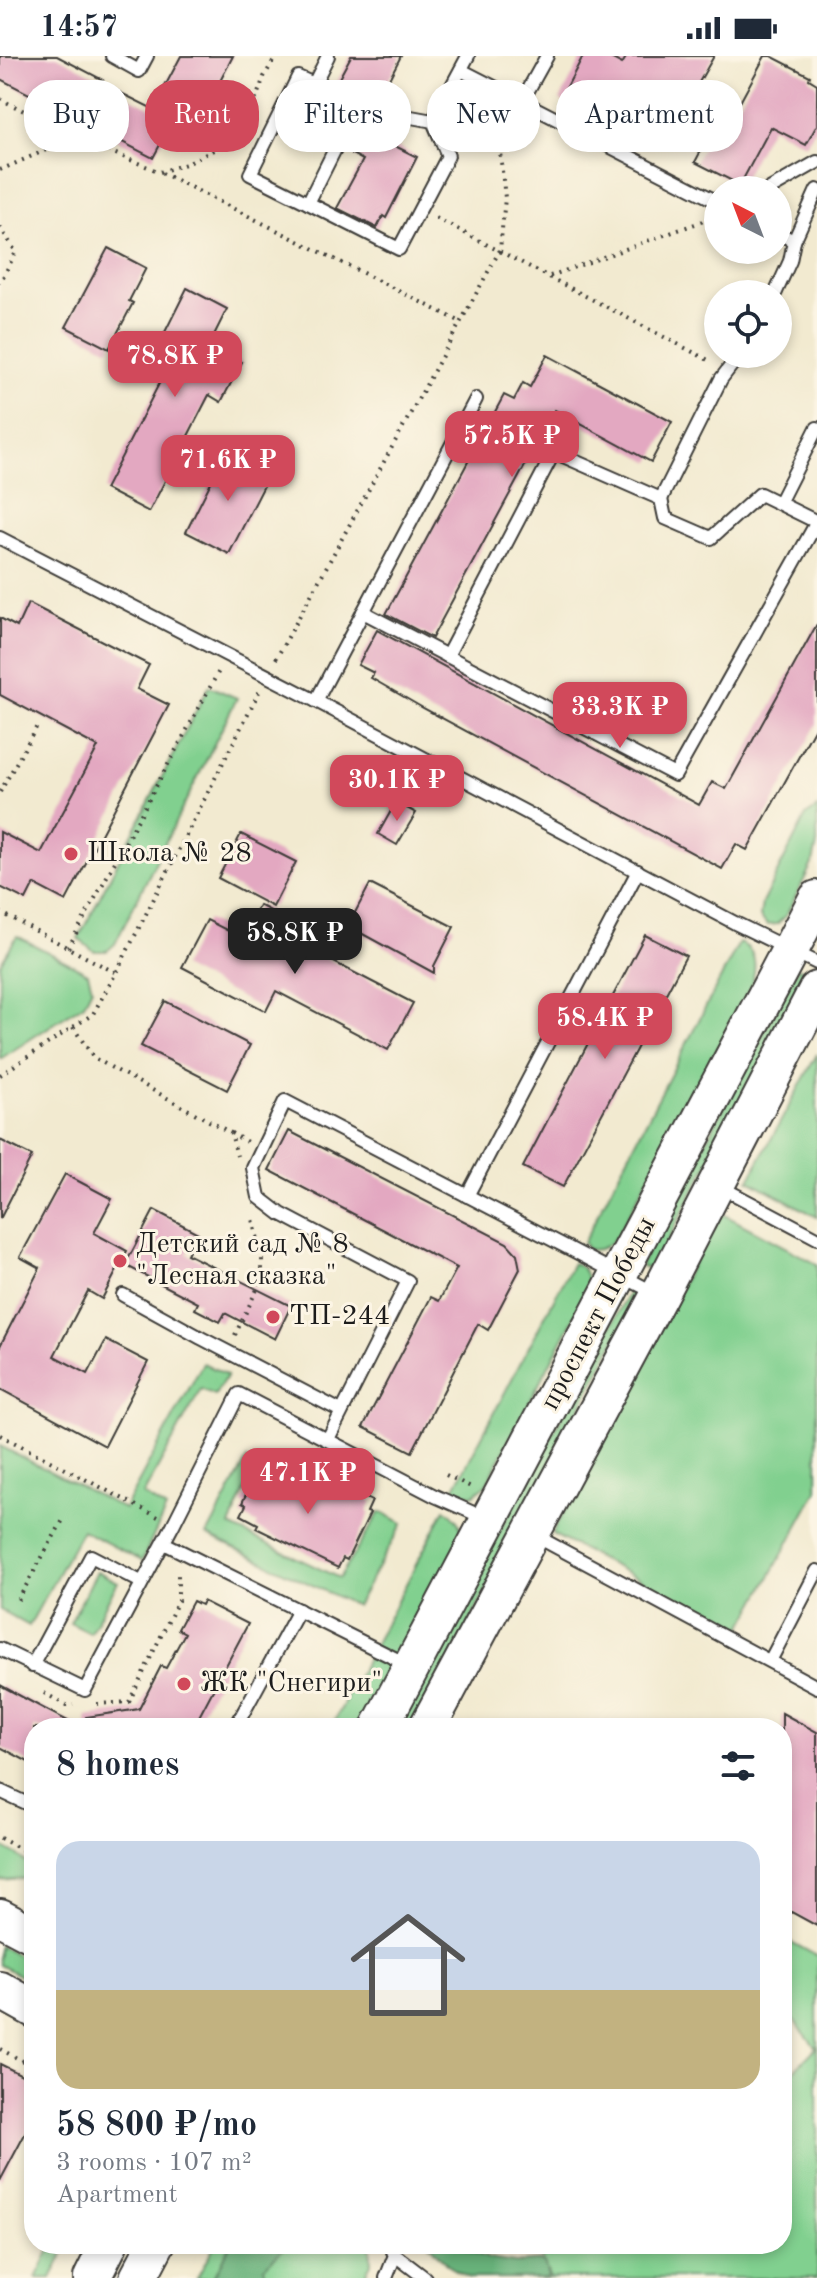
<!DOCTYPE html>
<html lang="en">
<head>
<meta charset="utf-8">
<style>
	body { margin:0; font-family:"Old Standard TT",serif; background:#f6f6f7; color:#1f2937; height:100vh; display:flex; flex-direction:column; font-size:30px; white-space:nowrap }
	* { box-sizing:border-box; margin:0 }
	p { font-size:26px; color:#747a83 }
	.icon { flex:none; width:44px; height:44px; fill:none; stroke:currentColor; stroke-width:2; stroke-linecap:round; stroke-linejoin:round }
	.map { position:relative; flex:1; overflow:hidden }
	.sheet { position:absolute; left:24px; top:1662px; width:768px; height:536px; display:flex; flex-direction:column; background:#fff; border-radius:32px; box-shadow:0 4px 12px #0003 }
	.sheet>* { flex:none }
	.banner { position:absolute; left:24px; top:24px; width:770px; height:72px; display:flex; gap:16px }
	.needle { width:52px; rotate:318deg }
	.fabs { position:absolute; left:704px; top:120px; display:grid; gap:16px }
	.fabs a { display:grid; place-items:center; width:88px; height:88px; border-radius:50%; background:#fff; box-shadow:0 4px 12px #0003; font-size:40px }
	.price { position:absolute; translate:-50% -68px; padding:0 18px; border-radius:16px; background:#d1495b; color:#fff; font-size:26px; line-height:52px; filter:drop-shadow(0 2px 4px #0008) }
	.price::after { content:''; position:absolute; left:50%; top:48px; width:24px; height:18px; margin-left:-12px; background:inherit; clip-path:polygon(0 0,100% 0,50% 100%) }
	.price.current { background:#222; color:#fff }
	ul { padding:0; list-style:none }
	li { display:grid; align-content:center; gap:16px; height:424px; padding:0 32px }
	li span { display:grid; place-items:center; height:248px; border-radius:24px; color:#555 }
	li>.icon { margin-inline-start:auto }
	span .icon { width:144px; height:144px; fill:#fffc; stroke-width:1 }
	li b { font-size:34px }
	h2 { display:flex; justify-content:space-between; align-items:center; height:96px; padding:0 32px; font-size:34px }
	.pill { padding:0 28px; border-radius:32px; background:#fff; box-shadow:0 4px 12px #0003; font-size:28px; line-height:72px }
	.pill.current { background:#d1495b; color:#fff }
	.status { display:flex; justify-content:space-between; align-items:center; height:56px; padding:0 40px; background:#fff; direction:ltr }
	.status svg { height:22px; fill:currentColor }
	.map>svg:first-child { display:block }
	.green { fill:#81d08f; stroke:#4e7656; stroke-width:2 }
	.forest { fill:#68b27a; stroke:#42674b; stroke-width:2 }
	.building { fill:#e3a8c1 }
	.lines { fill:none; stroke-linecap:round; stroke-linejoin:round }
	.lane-casing { stroke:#3c3b37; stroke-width:16 }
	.secondary-casing { stroke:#3c3b37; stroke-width:40 }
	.path { stroke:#3c3b37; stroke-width:4; stroke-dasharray:2 6; stroke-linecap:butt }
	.lane { stroke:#fff; stroke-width:12 }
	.secondary { stroke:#fff; stroke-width:36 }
	.poi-dot { fill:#d1495b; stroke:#fcf5e5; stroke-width:3 }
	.labels { text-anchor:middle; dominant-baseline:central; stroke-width:6; stroke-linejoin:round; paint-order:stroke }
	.poi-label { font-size:28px; fill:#1c1c1c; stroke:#fcf5e5; text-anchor:start }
	.street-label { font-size:28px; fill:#1c1c1c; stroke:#fcf5e5 }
</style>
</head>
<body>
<div class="status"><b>14:57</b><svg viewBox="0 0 49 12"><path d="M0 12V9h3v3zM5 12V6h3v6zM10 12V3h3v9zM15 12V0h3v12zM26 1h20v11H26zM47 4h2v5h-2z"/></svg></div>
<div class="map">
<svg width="817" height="2222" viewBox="0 0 817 2222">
	<rect width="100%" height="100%" fill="#fcf5e5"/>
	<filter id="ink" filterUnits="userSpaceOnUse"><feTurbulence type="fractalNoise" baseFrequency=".0125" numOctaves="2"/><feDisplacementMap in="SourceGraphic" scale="16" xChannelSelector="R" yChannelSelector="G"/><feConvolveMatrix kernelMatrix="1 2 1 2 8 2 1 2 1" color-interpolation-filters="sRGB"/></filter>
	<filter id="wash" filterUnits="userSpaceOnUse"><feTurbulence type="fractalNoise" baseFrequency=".006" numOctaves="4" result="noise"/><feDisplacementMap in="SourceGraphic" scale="32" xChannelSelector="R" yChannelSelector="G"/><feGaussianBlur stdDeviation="1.8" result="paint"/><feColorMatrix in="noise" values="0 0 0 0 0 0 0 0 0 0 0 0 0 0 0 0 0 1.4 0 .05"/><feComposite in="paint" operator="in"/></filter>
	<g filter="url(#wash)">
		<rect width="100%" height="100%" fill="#f2ead0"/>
		<g class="green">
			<path d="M209,630L237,642L115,888L107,895H94L78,883Z"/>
			<path d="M817,752V788L813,806L786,860L777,868L767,869L760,861L762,847L806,760Z"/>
			<path d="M17,880L88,917L92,932L84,948L0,1003V908Z"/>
			<path d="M739,887C759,894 756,915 750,932L618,1178C610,1189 601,1196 587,1193L583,1187Z"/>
			<path d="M798,912L803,913L808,920L653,1212L643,1211L641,1207Z"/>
			<path d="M817,998V1161L749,1124Z"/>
			<path d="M719,1156L817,1208V1435L740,1575L552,1478Z"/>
			<path d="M573,1207C587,1211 588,1223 588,1235L486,1429L473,1439L465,1438L454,1433Z"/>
			<path d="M631,1233L638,1240L415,1672H393Z"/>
			<path d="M203,1307L227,1319L215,1339L201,1333L143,1439L166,1453L142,1505L82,1474L29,1570L0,1554V1390L124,1453Z"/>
			<path d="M247,1403L255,1410L230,1470L339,1522L380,1456L403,1467L356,1550L207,1479Z"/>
			<path d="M445,1453C456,1460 462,1470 462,1483L362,1672H331Z"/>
			<path d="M97,1515L118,1526L90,1577L70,1567Z"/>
			<path d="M0,1790L18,1800L33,1812L31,1818L25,1822L0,1824Z"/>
			<path d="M782,1881L817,1900V2222H550L535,2188H782V2026L816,1992L782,1949Z"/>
			<path d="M0,1890L34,1908V1927L0,1909Z"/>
			<path d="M53,2188H69L51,2222H36Z"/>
			<path d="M215,2188H230L221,2209L212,2222H197Z"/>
			<path d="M285,2188H370L371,2207L363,2222H264V2211L283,2192Z"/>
		</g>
		<g class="forest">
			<path d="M230,2188H285L284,2192L264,2211V2222H212L221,2209Z"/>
			<path d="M429,2188H452L490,2203L516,2207L541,2205L545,2209L548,2222H469L448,2210Z"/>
		</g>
		<g id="blocks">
			<g class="building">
				<path d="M0,0H57L103,24L101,27L153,53L181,0H233L202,60L186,51L175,73L170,70L153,102L0,23Z"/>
				<path d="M351,0H401L377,46L337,26Z"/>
				<path d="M583,0H607L622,8L627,0H714L698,28L738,50L765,0H771L810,20L809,23L817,28V69L806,89L771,71L740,129L695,106L703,91L643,58L631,82L560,44Z"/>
				<path d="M370,64L390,75L385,85L417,101L386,162L383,160L377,172L337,152L363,104L352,98Z"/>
				<path d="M108,192L146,212L129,245L133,247L109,293L66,271Z"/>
				<path d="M187,232L227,253L209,289L242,306L221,346L209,339L149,456L105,433L162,322L146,314Z"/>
				<path d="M547,299L672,366L651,406L555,354L432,582L386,558L504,339L514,344L523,327L530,331Z"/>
				<path d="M226,396L270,418L229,498L186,476Z"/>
				<path d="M28,547L149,609L137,633L169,649L66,845L34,828L26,844L0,831V776L41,797L98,691L0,639V562L17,571Z"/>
				<path d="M817,568V668L747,794L736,788L722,813L423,652L371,622L374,617L358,609L377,574L699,749L712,726L726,733Z"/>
				<path d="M396,746L416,757L397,789L378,778Z"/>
				<path d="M241,778L296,806L273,851L218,822Z"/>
				<path d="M370,828L454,871L434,910V917L348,870Z"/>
				<path d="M259,849L307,874L299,888L413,947L388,994L276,935L266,955L182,911L207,864L242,882Z"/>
				<path d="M645,879L686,900L563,1131L523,1111Z"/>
				<path d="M165,945L250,989L227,1034L141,990Z"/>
				<path d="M289,1075L507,1187L517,1198L520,1213L488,1274L478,1268L412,1396L363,1371L431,1241L439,1245L457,1212L269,1114Z"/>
				<path d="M0,1084L32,1100L0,1163Z"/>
				<path d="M65,1118L112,1143L94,1177L127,1195L102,1243L88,1235L54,1300L88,1318L106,1284L148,1306L105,1390L0,1333V1290L40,1212L20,1201Z"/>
				<path d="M154,1154L198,1177L187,1198L291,1250L275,1283L225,1257L220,1266L195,1253L198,1247L125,1209Z"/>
				<path d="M258,1412L304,1435L309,1425L325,1433L330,1424L372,1445L367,1456L370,1457L347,1504L343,1502L338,1512L256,1472L258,1468L241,1459L246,1449L242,1447Z"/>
				<path d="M193,1545L201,1549L203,1545L248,1568L193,1672H87L86,1661L139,1653L161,1610L166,1612L185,1577L178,1573Z"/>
				<path d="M0,1629L39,1650L81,1672H34V1709L0,1691Z"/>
				<path d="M782,1657L817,1676V1870L782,1851Z"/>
				<path d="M0,2008L24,2020L23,2024L34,2030V2080L26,2076L0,2125Z"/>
			</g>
		</g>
	</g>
	<g filter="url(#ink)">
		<use href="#blocks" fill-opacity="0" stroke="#3c3b37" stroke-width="2"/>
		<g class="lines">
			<defs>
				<g id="lane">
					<path d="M112,0L139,15L147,0"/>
					<path d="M328,0L314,28L356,51L433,65L468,0"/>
					<path d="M461,14L718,146"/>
					<path d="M522,45L547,0"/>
					<path d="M356,51L308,147L399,193L448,100L433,65"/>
					<path d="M768,134L817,106"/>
					<path d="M308,147L250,118L298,21L314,28"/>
					<path d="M778,177L794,185L817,134"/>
					<path d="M775,238L790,205L794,185"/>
					<path d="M661,443L721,323L740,298"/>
					<path d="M779,447L817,372"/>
					<path d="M0,482L316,645L735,867L817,907"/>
					<path d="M363,556L675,719L817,466"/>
					<path d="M447,600L554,396L661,443L665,462L711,482L760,438L817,466"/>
					<path d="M316,645L476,343"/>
					<path d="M717,1129L817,1182"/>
					<path d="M467,1140L638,815"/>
					<path d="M123,1239L201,1282L341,1355"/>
					<path d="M328,1383L408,1225L281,1158L259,1141L253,1112L285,1045L655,1237"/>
					<path d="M534,1479L817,1631"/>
					<path d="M164,1487L408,1609"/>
					<path d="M0,1593L85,1634L173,1469L239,1338L435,1440L487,1463"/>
					<path d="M770,1605L817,1515"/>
					<path d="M32,1610L91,1500L141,1526"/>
					<path d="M235,1672L299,1554"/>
					<path d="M0,1735L34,1751"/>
					<path d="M395,2199L425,2222"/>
					<path d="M386,2222L395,2199L389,2188"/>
				</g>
				<g id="secondary">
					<path d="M379,1672L817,843"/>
					<path d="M427,1672L659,1239L817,934"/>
					<path d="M0,1861L34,1879"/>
					<path d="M0,1934L34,1953"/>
					<path d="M92,2222L109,2188"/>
					<path d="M138,2222L156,2188"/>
				</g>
			</defs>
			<use href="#lane" class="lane-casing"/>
			<use href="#secondary" class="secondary-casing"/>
			<g class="path">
				<path d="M0,43L84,85L160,116L189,107L243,78L264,21L276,0"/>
				<path d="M0,114L76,81"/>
				<path d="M162,117L461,266"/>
				<path d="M436,162L712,306"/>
				<path d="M0,171L16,196L0,227"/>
				<path d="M550,220L709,163"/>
				<path d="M276,603L500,194L505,142L495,50"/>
				<path d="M0,736L37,670"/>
				<path d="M0,856L116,917"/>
				<path d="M68,892L220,613"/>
				<path d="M73,971L94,1002L231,1077L237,1100"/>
				<path d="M0,1019L93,958L116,917L259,636"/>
				<path d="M231,1077L247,1086"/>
				<path d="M235,1279L262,1223V1200L252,1159"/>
				<path d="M0,1379L158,1461"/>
				<path d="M446,1419L473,1432"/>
				<path d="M18,1544L63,1464"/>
				<path d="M44,1637L66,1649L73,1648"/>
				<path d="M97,1648L129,1646L178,1545V1514"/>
				<path d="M0,1782L34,1800"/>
				<path d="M0,1993L34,2011"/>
			</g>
			<use href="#lane" class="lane"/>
			<use href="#secondary" class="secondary"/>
		</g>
	</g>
	<g class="poi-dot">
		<circle cx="71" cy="798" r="8"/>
		<circle cx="120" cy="1205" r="8"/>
		<circle cx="273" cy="1261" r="8"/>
		<circle cx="184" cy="1628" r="8"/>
	</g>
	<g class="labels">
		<g class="poi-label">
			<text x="87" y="798">Школа № 28</text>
			<text x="136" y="1189">Детский сад № 8<tspan x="136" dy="32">"Лесная сказка"</tspan></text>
			<text x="289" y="1261">ТП-244</text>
			<text x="200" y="1628">ЖК "Снегири"</text>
		</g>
		<g class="street-label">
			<text transform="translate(599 1258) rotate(-62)">проспект Победы</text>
		</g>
	</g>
</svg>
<div class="fabs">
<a><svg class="needle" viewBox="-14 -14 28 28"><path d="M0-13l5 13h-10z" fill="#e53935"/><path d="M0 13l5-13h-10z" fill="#747a83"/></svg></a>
<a><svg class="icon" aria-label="locate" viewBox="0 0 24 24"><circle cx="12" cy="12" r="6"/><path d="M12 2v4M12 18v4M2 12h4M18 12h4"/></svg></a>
</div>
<b class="price" style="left:175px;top:343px">78.8K ₽</b>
<b class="price" style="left:512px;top:423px">57.5K ₽</b>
<b class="price" style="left:228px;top:447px">71.6K ₽</b>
<b class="price" style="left:620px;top:694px">33.3K ₽</b>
<b class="price" style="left:397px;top:767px">30.1K ₽</b>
<b class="price current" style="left:295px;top:920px">58.8K ₽</b>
<b class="price" style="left:605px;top:1005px">58.4K ₽</b>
<b class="price" style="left:308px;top:1460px">47.1K ₽</b>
<div class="banner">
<a class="pill">Buy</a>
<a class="pill current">Rent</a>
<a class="pill">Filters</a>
<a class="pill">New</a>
<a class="pill">Apartment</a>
</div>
<section class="sheet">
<h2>8 homes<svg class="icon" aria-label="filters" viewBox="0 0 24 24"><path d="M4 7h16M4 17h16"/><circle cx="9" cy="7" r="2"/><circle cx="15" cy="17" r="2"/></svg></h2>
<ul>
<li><span style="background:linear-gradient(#c9d6e8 60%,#c2b280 0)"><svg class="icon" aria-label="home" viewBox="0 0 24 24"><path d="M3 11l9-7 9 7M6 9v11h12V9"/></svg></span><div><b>58 800 ₽/mo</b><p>3 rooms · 107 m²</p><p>Apartment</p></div></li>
</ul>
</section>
</div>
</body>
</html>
